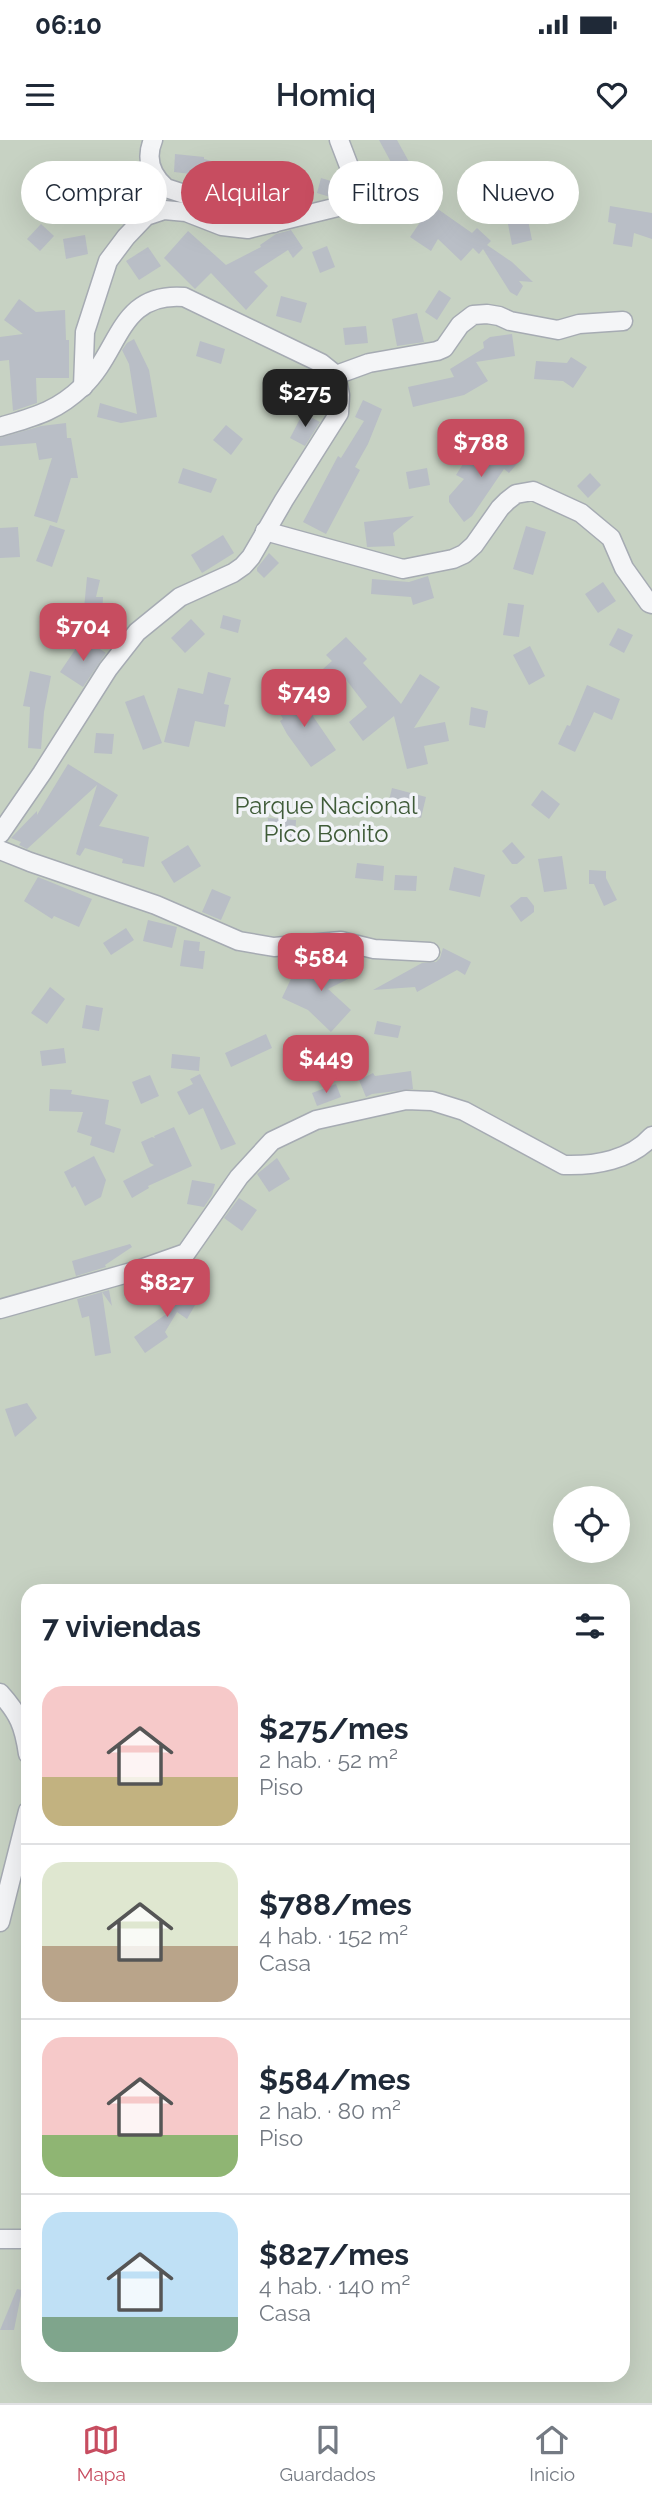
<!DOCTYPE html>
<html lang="es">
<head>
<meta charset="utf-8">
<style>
	body { margin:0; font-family:Raleway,sans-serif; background:#f6f6f7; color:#1f2937; height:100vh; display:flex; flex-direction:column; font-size:26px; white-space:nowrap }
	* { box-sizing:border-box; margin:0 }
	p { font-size:23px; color:#747a83 }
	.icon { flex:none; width:38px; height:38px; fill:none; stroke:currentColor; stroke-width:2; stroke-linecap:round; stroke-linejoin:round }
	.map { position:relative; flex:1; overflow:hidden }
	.drawer { position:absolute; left:21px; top:1444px; width:609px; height:798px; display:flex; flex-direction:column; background:#fff; border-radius:21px; box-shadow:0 7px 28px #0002 }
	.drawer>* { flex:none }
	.top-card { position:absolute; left:21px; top:21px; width:611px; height:63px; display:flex; gap:14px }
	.controls { position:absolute; left:553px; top:1346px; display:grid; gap:14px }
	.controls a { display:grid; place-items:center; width:77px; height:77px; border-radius:50%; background:#fff; box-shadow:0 7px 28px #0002; font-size:35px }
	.price { position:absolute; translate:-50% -60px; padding:0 16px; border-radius:14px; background:#c74d60; color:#fff; font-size:23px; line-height:46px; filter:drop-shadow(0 2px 4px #0008) }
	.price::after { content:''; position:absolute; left:50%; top:42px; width:21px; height:16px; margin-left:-10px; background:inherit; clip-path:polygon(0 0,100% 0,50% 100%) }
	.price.active { background:#222; color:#fff }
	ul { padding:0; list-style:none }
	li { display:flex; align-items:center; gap:21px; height:175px; padding:0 21px }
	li+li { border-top:2px solid #e0e1e3 }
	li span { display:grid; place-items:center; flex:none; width:196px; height:140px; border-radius:21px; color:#555 }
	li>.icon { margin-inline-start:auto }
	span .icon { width:84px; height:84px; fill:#fffc; stroke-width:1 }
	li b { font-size:30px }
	h2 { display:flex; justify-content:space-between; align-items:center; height:84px; padding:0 21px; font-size:30px }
	.chip { padding:0 24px; border-radius:32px; background:#fff; box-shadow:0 7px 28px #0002; font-size:24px; line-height:63px }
	.chip.active { background:#c74d60; color:#fff }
	.status { display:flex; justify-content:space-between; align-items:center; height:49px; padding:0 35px; background:#fff; direction:ltr }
	.status svg { height:19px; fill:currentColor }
	header { display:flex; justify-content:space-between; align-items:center; height:91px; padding:0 21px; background:#fff; font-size:32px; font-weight:600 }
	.tab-bar { display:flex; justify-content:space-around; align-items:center; height:98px; border-top:2px solid #e0e1e3; background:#fff; font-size:19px; color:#747a83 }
	.tab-bar a { display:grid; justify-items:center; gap:4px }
	.tab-bar .active { color:#c74d60 }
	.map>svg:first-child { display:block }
	.green { fill:#c7d2c3; fill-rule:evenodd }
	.building { fill:#b9bec6 }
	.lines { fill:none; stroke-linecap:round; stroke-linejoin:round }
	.minor-casing { stroke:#a6abb3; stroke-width:21 }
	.minor { stroke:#f4f5f7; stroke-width:18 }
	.labels { text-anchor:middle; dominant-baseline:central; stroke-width:7; stroke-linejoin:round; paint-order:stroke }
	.park-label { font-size:24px; fill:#3f5b38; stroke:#f1f3f7 }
</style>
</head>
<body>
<div class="status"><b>06:10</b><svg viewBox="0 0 49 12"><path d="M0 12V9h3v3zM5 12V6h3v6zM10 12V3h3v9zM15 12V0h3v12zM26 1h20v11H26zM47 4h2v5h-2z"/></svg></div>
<header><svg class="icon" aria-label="menu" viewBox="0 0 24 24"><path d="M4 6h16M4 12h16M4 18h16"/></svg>Homiq<svg class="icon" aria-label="heart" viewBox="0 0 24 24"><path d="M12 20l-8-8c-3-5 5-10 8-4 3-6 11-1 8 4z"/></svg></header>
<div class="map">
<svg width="652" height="2263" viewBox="0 0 652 2263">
	<rect width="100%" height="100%" fill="#e1e4e9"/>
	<path class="green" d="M0,0H652V2263H0ZM565,1358H618V1410H565ZM28,1451H623V2235H28Z"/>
	<g class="building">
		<path d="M379,0H397L419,40L405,48Z"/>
		<path d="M175,14L204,17V19L256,33L254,41L239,39L236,49L215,43L216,37L174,32Z"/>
		<path d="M321,38L344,45L345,53L330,57L317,53Z"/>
		<path d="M50,40L57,58L53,60L56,68L37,75L27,49Z"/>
		<path d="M116,42L129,55L104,79L92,66Z"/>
		<path d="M432,65L472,93L477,88L491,101L487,105L512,122L533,142L519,141L523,146L517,156L510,152L483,109L479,114L473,108L461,121L438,99L431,111L410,97Z"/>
		<path d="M610,66L652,73V99L634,93L632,107L613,104L616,84L608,82Z"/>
		<path d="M528,80L532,100L512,105L508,84Z"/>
		<path d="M41,84L54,96L40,111L27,99Z"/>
		<path d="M291,90L303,108L293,118L288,110L254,132L268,146L246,170L211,133L195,149L164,118L188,91L226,125L261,107L260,105L276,94Z"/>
		<path d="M85,95L88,114L66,119L63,99Z"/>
		<path d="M327,106L335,127L320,133L312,112Z"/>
		<path d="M148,107L161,126L139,140L126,121Z"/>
		<path d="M439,150L451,158L437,180L425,172Z"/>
		<path d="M281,156L307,163L301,183L276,176Z"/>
		<path d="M19,159L36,172L65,170L66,200H69V238H36L37,263L13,271L9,220L0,221V197L23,194L4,180Z"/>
		<path d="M417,173L424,202L397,206L392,179Z"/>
		<path d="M366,186L368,203L345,205L343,188Z"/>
		<path d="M512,194L515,216L476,222L488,241L464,255L413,267L408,247L454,237L450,229L484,208L483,202L490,197Z"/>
		<path d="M134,199L149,230L157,277L121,283L97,277L100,263L137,274L129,224L122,210L127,203Z"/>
		<path d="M200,201L225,209L221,224L196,216Z"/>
		<path d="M571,217L587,227L573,248L563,241L534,239L536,221L567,223Z"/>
		<path d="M363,260L382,269L368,304L355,327L360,330L326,394L303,382L338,316L341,318L364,281L355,277Z"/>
		<path d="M303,273L320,282L305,306L290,298Z"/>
		<path d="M66,283L67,298H71L78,338H71L57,383L34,376L52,318L39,320L36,303L0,306V298L41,286Z"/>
		<path d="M226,285L243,299L231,315L213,300Z"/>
		<path d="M504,301L522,318L509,333L504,329L472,376L464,382L449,362V356L464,339L456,335L468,316L478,322L481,317L486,321Z"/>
		<path d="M183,328L217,339L211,353L178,343Z"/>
		<path d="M427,328L430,345L409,349L406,332Z"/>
		<path d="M590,333L601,345L588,358L577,346Z"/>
		<path d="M414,376L393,393L395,406L367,407L364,382Z"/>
		<path d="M50,385L65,390L52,427L36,421Z"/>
		<path d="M526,386L546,392L533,435L513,429Z"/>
		<path d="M18,387L20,417L0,418V388Z"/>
		<path d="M223,395L234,413L202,433L191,415Z"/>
		<path d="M269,413L279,423L264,438L257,431V428Z"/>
		<path d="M428,436L434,458L413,465L411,457L371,454L372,439L409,442Z"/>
		<path d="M87,437L100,440L96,457H103L102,478L83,479Z"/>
		<path d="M603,442L616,461L598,473L585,454Z"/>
		<path d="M508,463L524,465L519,497L503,495Z"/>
		<path d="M223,475L241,480L238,493L220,488Z"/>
		<path d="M191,479L205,494L185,513L171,498Z"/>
		<path d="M618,488L633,495L624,513L609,505Z"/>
		<path d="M346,497L367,519L363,523L401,564L420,534L440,547L414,588L445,582L449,601L424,606L428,624L407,629L394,576L363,601L349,582L367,567L341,533L323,548L314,537L332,521L326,515Z"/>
		<path d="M83,498L106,513L83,547L60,532Z"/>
		<path d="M530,506L545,536L529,545L513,515Z"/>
		<path d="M30,531L51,536L44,572L41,609L28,608L30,567L23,566Z"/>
		<path d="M208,532L231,538L224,564L229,565L225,587L195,581L189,607L164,602L178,548L203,554Z"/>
		<path d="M587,545L620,559L612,580L594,572L575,612L558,604L567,585L570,586Z"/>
		<path d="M293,547L336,610L311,627L287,594L280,581L283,579L275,564Z"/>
		<path d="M144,555L162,603L143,610L125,562Z"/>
		<path d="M471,567L488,571L485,588L469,585Z"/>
		<path d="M96,593L114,594L112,614L94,613Z"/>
		<path d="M68,624L118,655L99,686L149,697L144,727L122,723L123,719L85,708L80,716L76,714L97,645L27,709L19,705L21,702L11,698L37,671V675Z"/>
		<path d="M392,648L426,657L421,678L387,669Z"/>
		<path d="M542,650L560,664L549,679L531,665Z"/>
		<path d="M268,678L296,680L295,700L267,698Z"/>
		<path d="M512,702L525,717L517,724H512L502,711Z"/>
		<path d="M188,705L201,726L174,743L161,722Z"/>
		<path d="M562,716L567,749L544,752L538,719Z"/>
		<path d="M357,723L384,726L383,741L355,738Z"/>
		<path d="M454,727L485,735L480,757L449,750Z"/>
		<path d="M589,730L606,731V738L617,760L604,766L594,744H589Z"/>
		<path d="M395,735L417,736L416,751L394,750Z"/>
		<path d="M38,737L92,759L79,787L54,776L52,779L24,761Z"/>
		<path d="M212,749L231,757L221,780L202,772Z"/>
		<path d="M521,757H527L534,766V772L521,782L510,766Z"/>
		<path d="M148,780L177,787L172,808L143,801Z"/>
		<path d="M126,788L134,800L111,815L103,803Z"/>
		<path d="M184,800L200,802L199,811H205L203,829L180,826Z"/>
		<path d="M443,808L471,822L465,835L457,830L417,852L415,847L373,850L422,823L436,822L440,818Z"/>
		<path d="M345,817L354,836L328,849L351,870L331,892L308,870L282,858L296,828L311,834Z"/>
		<path d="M50,847L65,859L47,884L31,873Z"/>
		<path d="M86,865L103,868L99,891L82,888Z"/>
		<path d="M377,881L401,886L398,898L374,894Z"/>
		<path d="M266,894L272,908L231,927L225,913Z"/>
		<path d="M322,900L329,915L311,924L303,909Z"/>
		<path d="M64,908L66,923L42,926L40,911Z"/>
		<path d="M172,914L200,917L199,931L171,928Z"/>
		<path d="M411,931L413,949L372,954L366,957L359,940L373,933L375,936Z"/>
		<path d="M200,934L236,1004L221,1010L203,968L189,975L177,952L193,944L190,939Z"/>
		<path d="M150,935L159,956L141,964L132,942Z"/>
		<path d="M336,944L341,957L317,966L312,953Z"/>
		<path d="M50,949L72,950L71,954L109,960L105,984L121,989L114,1013L90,1005L92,997L77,992L83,972L49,971Z"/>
		<path d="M174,987L192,1026L148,1046L149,1048L132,1058L123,1041L154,1025L150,1023L141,1002L152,997L155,998L154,996Z"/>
		<path d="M94,1016L106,1040L101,1057L85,1066L75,1046L72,1048L64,1032Z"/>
		<path d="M277,1018L290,1039L269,1052L257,1034Z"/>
		<path d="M192,1040L215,1044L212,1055L204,1067L187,1064Z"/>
		<path d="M239,1058L257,1070L242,1091L224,1078Z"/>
		<path d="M130,1104L132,1107L105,1125L106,1127L76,1136L72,1121Z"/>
		<path d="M175,1145L198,1160L187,1179L177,1172L165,1192L168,1197L145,1213L134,1197L172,1170L163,1164Z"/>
		<path d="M109,1150L112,1166L102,1152L111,1213L95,1216L89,1176L82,1178L77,1159Z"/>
		<path d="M27,1263L37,1278L15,1297L5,1269Z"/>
		<path d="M17,2149L22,2150L14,2190H0Z"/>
	</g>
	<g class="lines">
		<defs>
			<g id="minor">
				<path d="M153,0C145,19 151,35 166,48L274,83"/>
				<path d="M336,235L369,223L437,211L444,208L460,185L473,175L487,174L499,176L510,181L558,190L579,184L623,181"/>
				<path d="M83,247L85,192L108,121L126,97L146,76L164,70L186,72L222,86L248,89L350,64L356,58L357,49L352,34L339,0"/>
				<path d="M0,287C33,277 56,272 82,247C121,211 118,152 184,157L321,223L336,235L340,255L339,273L284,360L251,417L243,426L233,433L180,457L137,492L108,529L42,633L0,694"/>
				<path d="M265,391L403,429L453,419L464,414L474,405L500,368L507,361L516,354L533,351L581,373L611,398L624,428L649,463L652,464"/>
				<path d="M0,710L30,722L156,765L239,801L274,807L341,801L374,809L430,812"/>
				<path d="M0,1169L135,1131L186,1113L239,1037L272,1001L316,980L406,960L432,961L464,971L564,1025C595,1026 631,1020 652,996"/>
				<path d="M0,1553C19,1574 24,1586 28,1614"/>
				<path d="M0,1782L28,1671"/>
				<path d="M0,2099H28"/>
			</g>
		</defs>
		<use href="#minor" class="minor-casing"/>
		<use href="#minor" class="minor"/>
	</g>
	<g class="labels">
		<g class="park-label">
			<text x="326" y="665">Parque Nacional<tspan x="326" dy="28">Pico Bonito</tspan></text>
		</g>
	</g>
</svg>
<div class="controls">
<a><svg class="icon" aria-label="locate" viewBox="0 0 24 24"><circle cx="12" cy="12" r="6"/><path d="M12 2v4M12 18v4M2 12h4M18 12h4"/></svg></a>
</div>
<b class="price active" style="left:305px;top:289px">$275</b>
<b class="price" style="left:481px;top:339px">$788</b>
<b class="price" style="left:83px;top:523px">$704</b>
<b class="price" style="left:304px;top:589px">$749</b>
<b class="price" style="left:321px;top:853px">$584</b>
<b class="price" style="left:326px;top:955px">$449</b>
<b class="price" style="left:167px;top:1179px">$827</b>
<div class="top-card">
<a class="chip">Comprar</a>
<a class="chip active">Alquilar</a>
<a class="chip">Filtros</a>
<a class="chip">Nuevo</a>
</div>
<section class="drawer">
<h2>7 viviendas<svg class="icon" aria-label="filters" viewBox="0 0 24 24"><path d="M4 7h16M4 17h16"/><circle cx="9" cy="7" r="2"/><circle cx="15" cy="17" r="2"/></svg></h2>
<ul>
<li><span style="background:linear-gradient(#f6c9c9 65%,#c2b280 0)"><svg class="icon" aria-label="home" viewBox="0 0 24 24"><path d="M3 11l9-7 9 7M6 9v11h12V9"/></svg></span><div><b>$275/mes</b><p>2 hab. · 52 m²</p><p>Piso</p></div></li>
<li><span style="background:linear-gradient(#dfe7d0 60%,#b9a48a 0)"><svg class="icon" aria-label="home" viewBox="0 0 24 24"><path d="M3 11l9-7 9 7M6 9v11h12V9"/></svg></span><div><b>$788/mes</b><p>4 hab. · 152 m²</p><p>Casa</p></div></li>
<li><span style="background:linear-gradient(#f6c9c9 70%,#8fb573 0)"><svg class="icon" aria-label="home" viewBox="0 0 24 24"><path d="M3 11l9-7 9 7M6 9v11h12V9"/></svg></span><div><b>$584/mes</b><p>2 hab. · 80 m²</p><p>Piso</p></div></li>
<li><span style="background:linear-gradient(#bfe0f5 75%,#7fa58c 0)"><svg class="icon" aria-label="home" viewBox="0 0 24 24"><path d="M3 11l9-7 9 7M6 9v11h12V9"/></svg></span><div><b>$827/mes</b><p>4 hab. · 140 m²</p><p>Casa</p></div></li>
</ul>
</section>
</div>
<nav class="tab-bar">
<a class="active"><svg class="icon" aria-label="map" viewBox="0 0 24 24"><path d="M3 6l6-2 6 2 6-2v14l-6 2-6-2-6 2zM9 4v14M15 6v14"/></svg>Mapa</a>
<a><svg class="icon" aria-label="saved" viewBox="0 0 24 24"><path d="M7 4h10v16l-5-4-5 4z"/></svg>Guardados</a>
<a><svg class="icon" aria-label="home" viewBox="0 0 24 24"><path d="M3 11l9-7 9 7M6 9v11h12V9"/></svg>Inicio</a>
</nav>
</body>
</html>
